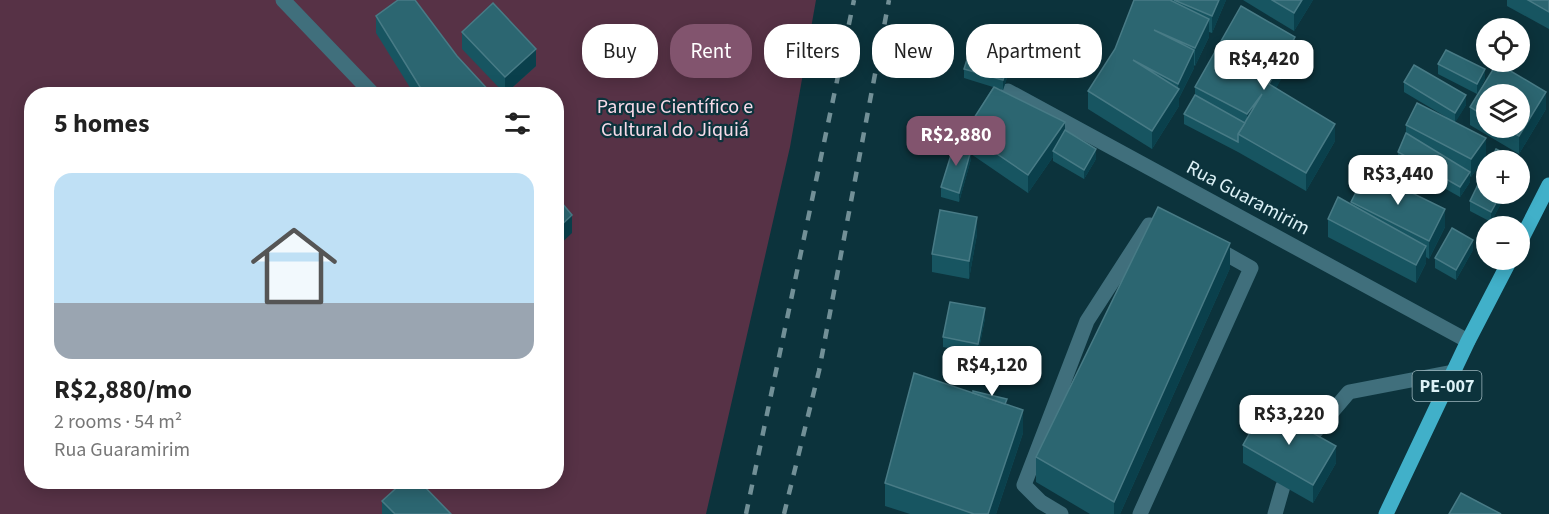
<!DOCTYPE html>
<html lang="en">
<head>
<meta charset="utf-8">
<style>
	body { margin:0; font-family:"Source Sans 3",sans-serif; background:#f2f2f2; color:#222; height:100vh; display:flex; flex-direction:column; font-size:22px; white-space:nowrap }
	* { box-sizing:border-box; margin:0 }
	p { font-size:20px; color:#767676 }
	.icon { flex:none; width:33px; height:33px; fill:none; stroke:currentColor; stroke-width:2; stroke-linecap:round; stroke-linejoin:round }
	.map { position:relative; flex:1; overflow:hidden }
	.details { position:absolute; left:24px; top:87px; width:540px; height:402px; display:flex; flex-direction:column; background:#fff; border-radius:24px; box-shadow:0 3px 15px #0003 }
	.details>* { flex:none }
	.guide { position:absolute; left:582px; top:24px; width:570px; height:54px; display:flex; gap:12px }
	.controls { position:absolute; left:1476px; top:18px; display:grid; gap:12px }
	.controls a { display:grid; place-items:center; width:54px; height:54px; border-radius:50%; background:#fff; box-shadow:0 3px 15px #0003; font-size:30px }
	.price { position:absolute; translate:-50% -51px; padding:0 14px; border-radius:12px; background:#fff; color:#222; font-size:20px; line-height:39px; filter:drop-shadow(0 2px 3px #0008) }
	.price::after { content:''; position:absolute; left:50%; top:36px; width:18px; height:14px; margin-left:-9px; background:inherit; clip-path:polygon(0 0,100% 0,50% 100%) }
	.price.on { background:#82546e; color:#fff }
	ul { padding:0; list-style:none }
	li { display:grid; align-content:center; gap:12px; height:318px; padding:0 30px }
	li+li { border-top:2px solid #e0e0e0 }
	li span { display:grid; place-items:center; height:186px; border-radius:18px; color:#555 }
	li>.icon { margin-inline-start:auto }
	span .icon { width:108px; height:108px; fill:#fffc; stroke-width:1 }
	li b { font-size:26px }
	h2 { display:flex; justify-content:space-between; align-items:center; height:72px; padding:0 30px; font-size:26px }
	.tag { padding:0 21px; border-radius:24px; background:#fff; box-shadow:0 3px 15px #0003; font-size:21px; line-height:54px }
	.tag.on { background:#82546e; color:#fff }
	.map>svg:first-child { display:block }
	.green { fill:#573246; fill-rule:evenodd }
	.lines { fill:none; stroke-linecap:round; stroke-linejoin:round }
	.lane { stroke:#406f7c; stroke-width:15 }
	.street { stroke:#406f7c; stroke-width:15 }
	.primary { stroke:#41b0c9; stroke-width:15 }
	.rail { stroke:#729097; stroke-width:4.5; stroke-dasharray:10 10; stroke-linecap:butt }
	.wall { fill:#175561; fill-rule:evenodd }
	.shaded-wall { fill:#0a404c }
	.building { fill:#2c6671; stroke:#487b86; stroke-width:1.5 }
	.labels { text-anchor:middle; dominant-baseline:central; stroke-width:4.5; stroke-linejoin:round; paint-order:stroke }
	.shield { fill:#0c333c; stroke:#9eb8be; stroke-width:1.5 }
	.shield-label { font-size:18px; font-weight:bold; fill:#dcf1f6 }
	.park-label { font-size:20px; fill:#f7dae8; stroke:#0c333c }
	.street-label { font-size:20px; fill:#dcf1f6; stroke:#0c333c }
</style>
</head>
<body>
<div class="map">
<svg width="1549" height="514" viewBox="0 0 1549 514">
	<rect width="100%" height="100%" fill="#0c333c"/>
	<path class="green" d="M0,0H816L790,147L706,514H0ZM32,94H556V482H32Z"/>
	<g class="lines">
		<g class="lane">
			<path d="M1304,445L1349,392L1453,372"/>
			<path d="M1061,514L1041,502L1024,485L1087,321L1149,225L1168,228"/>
			<path d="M1140,514L1251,268L1212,246"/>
			<path d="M1275,514L1283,486"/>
		</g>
		<g class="street">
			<path d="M283,0L373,94"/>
			<path d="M1008,91L1468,341"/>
		</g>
		<g class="primary">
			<path d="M1520,242L1549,185"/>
			<path d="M1386,514L1468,341L1510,260"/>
		</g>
		<g class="rail">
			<path d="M746,514L854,0"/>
			<path d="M784,514L819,371L889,0"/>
		</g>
	</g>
	<g class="wall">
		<path d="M1134,0H1226L1212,33L1209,32V37L1195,66L1194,65V68L1179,98V106L1152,149L1088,109V91L1115,49Z"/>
		<path d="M1243,0H1313L1294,31Z"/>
		<path d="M1507,0H1549V29L1507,6Z"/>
		<path d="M376,16L457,56L492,94H414L376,33Z"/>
		<path d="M462,32L536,66L505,94L462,49Z"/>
		<path d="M1015,53L1003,90L997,88L1065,130L1096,159L1084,179L1053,161V157L1028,193L971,154V159L959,202L941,197V187L965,145V132L993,87L964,78V69Z"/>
		<path d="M1295,54L1276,88L1335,141L1306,191L1238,152L1184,124V114L1195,95V87Z"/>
		<path d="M1497,63L1546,92V109L1519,154L1470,125V107ZM1486,94H1520V128H1486Z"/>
		<path d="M1438,64L1485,79L1477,94L1438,74Z"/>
		<path d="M1404,82L1466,105L1455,122L1486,156L1471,177L1470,176V182L1460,197L1398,162V152L1406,133V125L1446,117L1404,92Z"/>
		<path d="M1506,194L1491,222L1470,211V201Z"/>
		<path d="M1351,202L1445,227L1429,259L1426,257V263L1416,283L1328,237V219L1351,204Z"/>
		<path d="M977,234L969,279L932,272V254Z"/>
		<path d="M1473,250L1456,280L1435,268V258Z"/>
		<path d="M1230,268L1120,514H1090L1036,482V457Z"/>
		<path d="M985,318L978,354L943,347V337Z"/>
		<path d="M973,393L1007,405L1023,433L996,514H910L885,506V483Z"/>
		<path d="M1243,445L1336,463L1313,503L1243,463Z"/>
		<path d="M382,501L451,514H382Z"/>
	</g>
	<g class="shaded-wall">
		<path d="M1219,0H1226L1212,33V16Z"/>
		<path d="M1302,0H1313L1294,31V13Z"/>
		<path d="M1209,19V37L1195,66V48Z"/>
		<path d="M1295,37V54L1269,101V84Z"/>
		<path d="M1015,43V53L1003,90V80Z"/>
		<path d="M536,49V66L505,94V77Z"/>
		<path d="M1194,50V68L1179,98V106L1152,149V131L1178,91V84Z"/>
		<path d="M1485,69V79L1477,94V84Z"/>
		<path d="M1546,92V109L1519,154V136Z"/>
		<path d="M1262,94L1247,131V114Z"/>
		<path d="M1466,95V105L1455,123V113Z"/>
		<path d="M1065,122V140L1053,151V157L1028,193V175Z"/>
		<path d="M1335,124V141L1306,191V173Z"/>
		<path d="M1486,138V156L1471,177V159Z"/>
		<path d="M1096,149V159L1084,179V170Z"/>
		<path d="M971,150V159L959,202V193Z"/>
		<path d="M1470,172V182L1460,197V187Z"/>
		<path d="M1501,194H1506L1491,222V212Z"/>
		<path d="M1445,209V227L1429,259V241Z"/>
		<path d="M572,215V233L556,248V230Z"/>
		<path d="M977,217V234L969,279V261Z"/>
		<path d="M1473,240V250L1456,280V270Z"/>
		<path d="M1230,243V268L1120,514H1114V502Z"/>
		<path d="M1426,246V263L1416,283V265Z"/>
		<path d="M985,308V318L978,354V344Z"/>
		<path d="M1023,410V433L996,514H988Z"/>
		<path d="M1336,446V463L1313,503V485Z"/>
	</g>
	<g class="building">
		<path d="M398,0H415L457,56L492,94H427L420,87L376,16Z"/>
		<path d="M1134,0H1170L1209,19L1195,48L1154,30L1194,50L1178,84L1133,60L1179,89L1152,131L1088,91L1115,49Z"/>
		<path d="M1174,0H1219L1212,16Z"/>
		<path d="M1272,0H1302L1294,13Z"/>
		<path d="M1528,0H1549V12Z"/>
		<path d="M493,3L536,49L505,77L462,32Z"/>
		<path d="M1241,6L1295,37L1269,84L1335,124L1306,173L1238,134L1262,94L1247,114L1195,87Z"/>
		<path d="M976,31L1015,43L1003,80L964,69Z"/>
		<path d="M1446,50L1485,69L1477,84L1438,64Z"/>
		<path d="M1497,63L1546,92L1519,136L1505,128H1520V94H1486V117L1470,107Z"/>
		<path d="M1414,65L1466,95L1455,113L1404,82Z"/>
		<path d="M994,87L1065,122L1028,175L965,132Z"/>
		<path d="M1195,95L1245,123L1238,134V142L1184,114Z"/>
		<path d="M1417,103L1486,138L1471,159L1406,125Z"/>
		<path d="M1065,130L1096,149L1084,170L1053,151Z"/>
		<path d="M1406,133L1470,172L1460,187L1398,152Z"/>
		<path d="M956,139L971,150L959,193L941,187Z"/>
		<path d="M1496,149L1518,160H1491Z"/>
		<path d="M1486,168V194H1501L1491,212L1470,201Z"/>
		<path d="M1367,171L1445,209L1429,241L1351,202Z"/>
		<path d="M556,196L572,215L556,230Z"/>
		<path d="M1338,197L1426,246L1416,265L1328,219Z"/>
		<path d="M1158,207L1230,243L1114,502L1036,457Z"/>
		<path d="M940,210L977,217L969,261L932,254Z"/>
		<path d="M1452,228L1473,240L1456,270L1435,258Z"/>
		<path d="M950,302L985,308L978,344L943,337Z"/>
		<path d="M914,373L1023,410L988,514H974L885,483Z"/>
		<path d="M973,391L1007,399L1005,404L973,393Z"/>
		<path d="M1265,406L1336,446L1313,485L1243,445Z"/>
		<path d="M403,482H420L451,514H395L382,501Z"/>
		<path d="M1461,493L1501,514H1449Z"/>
	</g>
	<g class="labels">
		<rect class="shield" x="1412.5" y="371" width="69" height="30" rx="4.5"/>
		<g class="shield-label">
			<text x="1447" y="386">PE-007</text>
		</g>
		<g class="park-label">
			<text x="675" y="107">Parque Científico e<tspan x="675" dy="23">Cultural do Jiquiá</tspan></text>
		</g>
		<g class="street-label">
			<text transform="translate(1248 198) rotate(28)">Rua Guaramirim</text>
		</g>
	</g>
</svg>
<div class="controls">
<a><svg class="icon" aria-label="locate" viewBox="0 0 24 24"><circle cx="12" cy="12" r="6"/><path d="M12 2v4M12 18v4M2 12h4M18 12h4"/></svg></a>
<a><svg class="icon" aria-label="layers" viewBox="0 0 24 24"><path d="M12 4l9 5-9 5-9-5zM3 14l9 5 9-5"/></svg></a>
<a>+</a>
<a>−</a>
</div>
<b class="price" style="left:1264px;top:91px">R$4,420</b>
<b class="price on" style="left:956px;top:167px">R$2,880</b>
<b class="price" style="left:1398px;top:206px">R$3,440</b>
<b class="price" style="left:992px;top:397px">R$4,120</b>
<b class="price" style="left:1289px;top:446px">R$3,220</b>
<div class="guide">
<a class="tag">Buy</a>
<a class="tag on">Rent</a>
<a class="tag">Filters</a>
<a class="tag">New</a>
<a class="tag">Apartment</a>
</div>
<section class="details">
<h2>5 homes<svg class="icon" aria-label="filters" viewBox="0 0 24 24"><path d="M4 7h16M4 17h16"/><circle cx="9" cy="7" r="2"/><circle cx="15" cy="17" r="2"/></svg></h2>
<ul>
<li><span style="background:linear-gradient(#bfe0f5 70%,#9aa5b1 0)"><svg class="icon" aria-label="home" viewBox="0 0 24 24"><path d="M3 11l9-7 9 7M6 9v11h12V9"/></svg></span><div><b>R$2,880/mo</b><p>2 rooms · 54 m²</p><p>Rua Guaramirim</p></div></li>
</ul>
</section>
</div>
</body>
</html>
